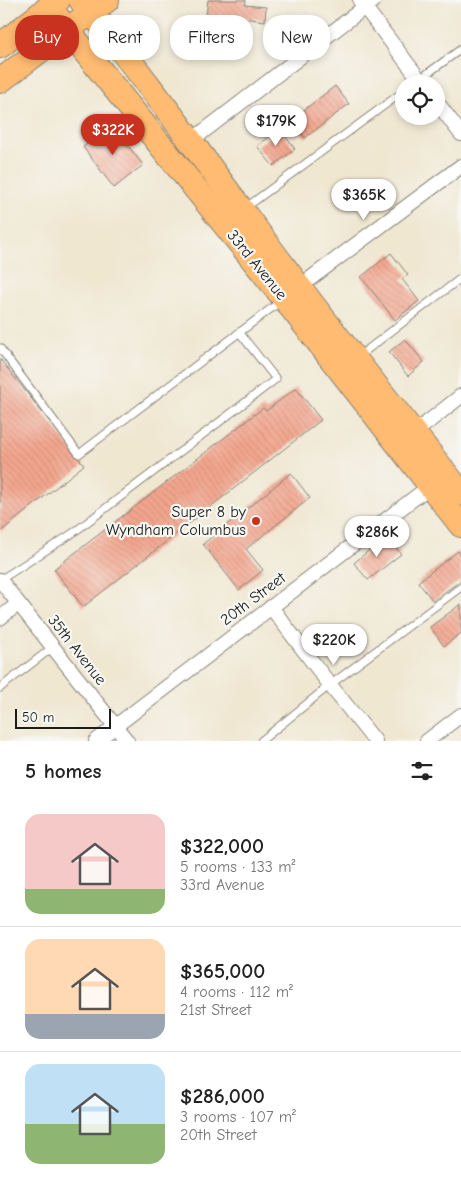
<!DOCTYPE html>
<html lang="en">
<head>
<meta charset="utf-8">
<style>
	body { margin:0; font-family:"Comic Neue",sans-serif; background:#f2f2f2; color:#222; height:100vh; display:flex; flex-direction:column; font-size:19px; white-space:nowrap }
	* { box-sizing:border-box; margin:0 }
	p { font-size:16px; color:#767676 }
	.icon { flex:none; width:28px; height:28px; fill:none; stroke:currentColor; stroke-width:2; stroke-linecap:round; stroke-linejoin:round }
	.map { position:relative; height:741px; overflow:hidden }
	.details { display:flex; flex-direction:column; background:#fff; flex:1 }
	.details>* { flex:none }
	.guide { position:absolute; left:15px; top:15px; width:431px; height:45px; display:flex; gap:10px }
	.tools { position:absolute; left:395px; top:75px; display:grid; gap:10px }
	.tools a { display:grid; place-items:center; width:50px; height:50px; border-radius:50%; background:#fff; box-shadow:0 2px 8px #0003; font-size:25px }
	.scale { position:absolute; left:15px; bottom:12px; width:96px; box-sizing:border-box; padding-left:5px; border:2px solid #1c1c1c; border-top:0; font-size:14px; line-height:18px; white-space:nowrap; color:#1c1c1c; -webkit-text-stroke:4px #f6f6f2; paint-order:stroke }
	.price { position:absolute; translate:-50% -42px; padding:0 11px; border-radius:18px; background:#fff; color:#222; font-size:16px; line-height:32px; filter:drop-shadow(0 1px 2px #0008) }
	.price::after { content:''; position:absolute; left:50%; top:30px; width:15px; height:11px; margin-left:-8px; background:inherit; clip-path:polygon(0 0,100% 0,50% 100%) }
	.price.active { background:#c8321e; color:#fff }
	ul { padding:0; list-style:none }
	li { display:flex; align-items:center; gap:15px; height:125px; padding:0 25px }
	li+li { border-top:1px solid #e0e0e0 }
	li span { display:grid; place-items:center; flex:none; width:140px; height:100px; border-radius:15px; color:#555 }
	li>.icon { margin-inline-start:auto }
	span .icon { width:60px; height:60px; fill:#fffc; stroke-width:1 }
	li b { font-size:21px }
	h2 { display:flex; justify-content:space-between; align-items:center; height:60px; padding:0 25px; font-size:21px }
	.chip { padding:0 18px; border-radius:20px; background:#fff; box-shadow:0 2px 8px #0003; font-size:18px; line-height:45px }
	.chip.active { background:#c8321e; color:#fff }
	.map>svg:first-child { display:block }
	.building { fill:url(#building-back-hatch) }
	.lines { fill:none; stroke-linecap:round; stroke-linejoin:round }
	.service-casing { stroke:#868276; stroke-width:9 }
	.minor-casing { stroke:#868276; stroke-width:16 }
	.trunk-casing { stroke:#868276; stroke-width:26 }
	.service { stroke:#fff; stroke-width:7 }
	.minor { stroke:#fff; stroke-width:14 }
	.trunk { stroke:#febb71; stroke-width:24 }
	.poi-dot { fill:#c8321e; stroke:#f6f6f2; stroke-width:2 }
	.labels { text-anchor:middle; dominant-baseline:central; stroke-width:4.5; stroke-linejoin:round; paint-order:stroke }
	.street-label { font-size:16px; fill:#1c1c1c; stroke:#f6f6f2 }
	.poi-label { font-size:16px; fill:#1c1c1c; stroke:#f6f6f2; text-anchor:end }
</style>
</head>
<body>
<div class="map">
<svg width="461" height="741" viewBox="0 0 461 741">
	<defs>
		<pattern id="building-back-hatch" width="6" height="6" patternUnits="userSpaceOnUse" patternTransform="scale(1.25)"><rect width="6" height="6" fill="#f3a68e"/><path d="M-1 5l2 2M0 0l6 6M5-1l2 2" fill="none" stroke="#d08e7a"/></pattern>
	</defs>
	<rect width="100%" height="100%" fill="#f6f6f2"/>
	<filter id="ink" filterUnits="userSpaceOnUse"><feTurbulence type="fractalNoise" baseFrequency=".02" numOctaves="2"/><feDisplacementMap in="SourceGraphic" scale="10" xChannelSelector="R" yChannelSelector="G"/><feConvolveMatrix kernelMatrix="1 2 1 2 8 2 1 2 1" color-interpolation-filters="sRGB"/></filter>
	<filter id="wash" filterUnits="userSpaceOnUse"><feTurbulence type="fractalNoise" baseFrequency=".0096" numOctaves="4" result="noise"/><feDisplacementMap in="SourceGraphic" scale="20" xChannelSelector="R" yChannelSelector="G"/><feGaussianBlur stdDeviation="1.12" result="paint"/><feColorMatrix in="noise" values="0 0 0 0 0 0 0 0 0 0 0 0 0 0 0 0 0 1.4 0 .05"/><feComposite in="paint" operator="in"/></filter>
	<g filter="url(#wash)">
		<rect width="100%" height="100%" fill="#f0e7d1"/>
		<g id="blocks">
			<g class="building">
				<path d="M208,0H246L245,5L266,7L265,21L243,18L242,29L205,25Z"/>
				<path d="M335,86L349,104L305,138L291,120Z"/>
				<path d="M112,125L143,165L114,188L83,147Z"/>
				<path d="M280,129L295,149L273,166L257,146Z"/>
				<path d="M391,253L408,275L402,279L419,301L395,320L361,277Z"/>
				<path d="M405,339L424,362L408,376L389,352Z"/>
				<path d="M0,359L84,465L0,532Z"/>
				<path d="M296,388L321,420L83,607L54,569L263,408L266,411Z"/>
				<path d="M291,473L310,498L246,549L263,570L239,590L203,544Z"/>
				<path d="M386,536L401,554L368,580L354,563Z"/>
				<path d="M458,551L461,555V580L433,601L418,582Z"/>
				<path d="M461,604V633L444,646L430,627Z"/>
			</g>
		</g>
	</g>
	<g filter="url(#ink)">
		<use href="#blocks" fill-opacity="0" stroke="#868276" stroke-width="1"/>
		<g class="lines">
			<defs>
				<g id="service">
					<path d="M413,84L461,49"/>
					<path d="M245,208L404,91"/>
					<path d="M0,348L79,454L281,301"/>
					<path d="M359,356L461,278"/>
					<path d="M0,580L73,533L276,379L239,332"/>
					<path d="M0,688L53,647"/>
					<path d="M261,741L330,685L461,587"/>
				</g>
				<g id="minor">
					<path d="M360,1L423,84"/>
					<path d="M436,101L461,134"/>
					<path d="M191,141L374,0"/>
					<path d="M295,290L461,166"/>
					<path d="M414,433L461,396"/>
					<path d="M0,580L127,741"/>
					<path d="M271,607L330,685L375,741"/>
					<path d="M0,618L18,604"/>
					<path d="M96,741L430,486"/>
					<path d="M427,741L461,715"/>
				</g>
				<g id="trunk">
					<path d="M81,0C158,93 227,192 300,288C353,358 408,425 461,493"/>
					<path d="M49,7L284,298L461,525"/>
					<path d="M0,46L58,0"/>
					<path d="M0,81L107,0"/>
				</g>
			</defs>
			<use href="#service" class="service-casing"/>
			<use href="#minor" class="minor-casing"/>
			<use href="#trunk" class="trunk-casing"/>
			<use href="#service" class="service"/>
			<use href="#minor" class="minor"/>
			<use href="#trunk" class="trunk"/>
		</g>
	</g>
	<circle class="poi-dot" cx="256" cy="521" r="5"/>
	<g class="labels">
		<g class="street-label">
			<text transform="translate(257 265) rotate(51)">33rd Avenue</text>
			<text transform="translate(253 599) rotate(-37)">20th Street</text>
			<text transform="translate(77 650) rotate(52)">35th Avenue</text>
		</g>
		<g class="poi-label">
			<text x="246" y="512">Super 8 by<tspan x="246" dy="18">Wyndham Columbus</tspan></text>
		</g>
	</g>
</svg>
<div class="tools">
<a><svg class="icon" aria-label="locate" viewBox="0 0 24 24"><circle cx="12" cy="12" r="6"/><path d="M12 2v4M12 18v4M2 12h4M18 12h4"/></svg></a>
</div>
<div class="scale">50 m</div>
<b class="price" style="left:276px;top:147px">$179K</b>
<b class="price active" style="left:113px;top:156px">$322K</b>
<b class="price" style="left:364px;top:221px">$365K</b>
<b class="price" style="left:377px;top:558px">$286K</b>
<b class="price" style="left:334px;top:666px">$220K</b>
<div class="guide">
<a class="chip active">Buy</a>
<a class="chip">Rent</a>
<a class="chip">Filters</a>
<a class="chip">New</a>
</div>
</div>
<section class="details">
<h2>5 homes<svg class="icon" aria-label="filters" viewBox="0 0 24 24"><path d="M4 7h16M4 17h16"/><circle cx="9" cy="7" r="2"/><circle cx="15" cy="17" r="2"/></svg></h2>
<ul>
<li><span style="background:linear-gradient(#f6c9c9 75%,#8fb573 0)"><svg class="icon" aria-label="home" viewBox="0 0 24 24"><path d="M3 11l9-7 9 7M6 9v11h12V9"/></svg></span><div><b>$322,000</b><p>5 rooms · 133 m²</p><p>33rd Avenue</p></div></li>
<li><span style="background:linear-gradient(#ffd9b3 75%,#9aa5b1 0)"><svg class="icon" aria-label="home" viewBox="0 0 24 24"><path d="M3 11l9-7 9 7M6 9v11h12V9"/></svg></span><div><b>$365,000</b><p>4 rooms · 112 m²</p><p>21st Street</p></div></li>
<li><span style="background:linear-gradient(#bfe0f5 60%,#8fb573 0)"><svg class="icon" aria-label="home" viewBox="0 0 24 24"><path d="M3 11l9-7 9 7M6 9v11h12V9"/></svg></span><div><b>$286,000</b><p>3 rooms · 107 m²</p><p>20th Street</p></div></li>
</ul>
</section>
</body>
</html>
